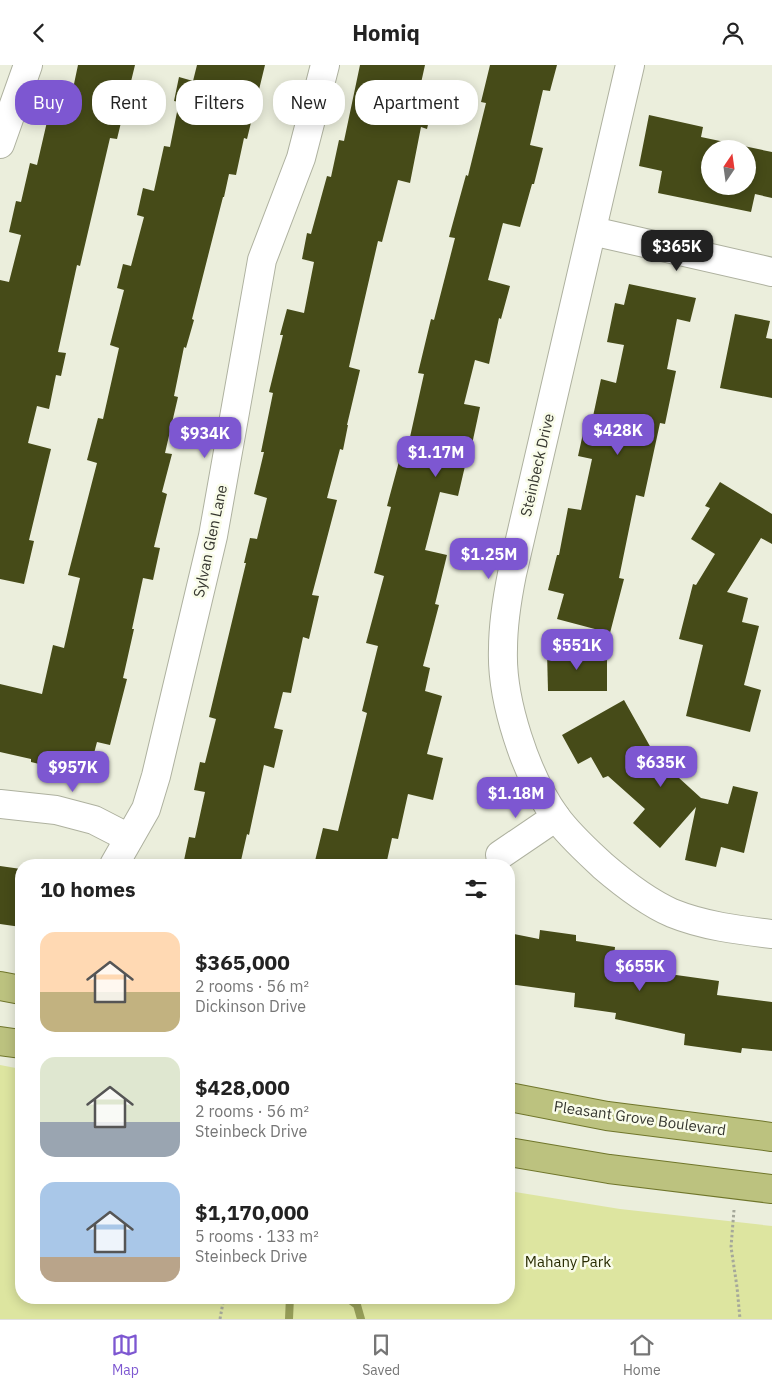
<!DOCTYPE html>
<html lang="en">
<head>
<meta charset="utf-8">
<style>
	body { margin:0; font-family:"IBM Plex Sans",sans-serif; background:#f2f2f2; color:#222; height:100vh; display:flex; flex-direction:column; font-size:19px; white-space:nowrap }
	* { box-sizing:border-box; margin:0 }
	p { font-size:16px; color:#767676 }
	.icon { flex:none; width:28px; height:28px; fill:none; stroke:currentColor; stroke-width:2; stroke-linecap:round; stroke-linejoin:round }
	.map { position:relative; flex:1; overflow:hidden }
	.drawer { position:absolute; left:15px; top:794px; width:500px; height:445px; display:flex; flex-direction:column; background:#fff; border-radius:20px; box-shadow:0 2px 12px #0003 }
	.drawer>* { flex:none }
	.guide { position:absolute; left:15px; top:15px; width:500px; height:45px; display:flex; gap:10px }
	.needle { width:32px; rotate:13deg }
	.buttons { position:absolute; left:701px; top:75px; display:grid; gap:10px }
	.buttons a { display:grid; place-items:center; width:55px; height:55px; border-radius:50%; background:#fff; box-shadow:0 2px 12px #0003; font-size:25px }
	.price { position:absolute; translate:-50% -42px; padding:0 11px; border-radius:10px; background:#7d57d1; color:#fff; font-size:16px; line-height:32px; filter:drop-shadow(0 1px 2px #0008) }
	.price::after { content:''; position:absolute; left:50%; top:30px; width:15px; height:11px; margin-left:-8px; background:inherit; clip-path:polygon(0 0,100% 0,50% 100%) }
	.price.selected { background:#222; color:#fff }
	ul { padding:0; list-style:none }
	li { display:flex; align-items:center; gap:15px; height:125px; padding:0 25px }
	li span { display:grid; place-items:center; flex:none; width:140px; height:100px; border-radius:15px; color:#555 }
	li>.icon { margin-inline-start:auto }
	span .icon { width:60px; height:60px; fill:#fffc; stroke-width:1 }
	li b { font-size:21px }
	h2 { display:flex; justify-content:space-between; align-items:center; height:60px; padding:0 25px; font-size:21px }
	.chip { padding:0 18px; border-radius:20px; background:#fff; box-shadow:0 2px 12px #0003; font-size:18px; line-height:45px }
	.chip.selected { background:#7d57d1; color:#fff }
	header { display:flex; justify-content:space-between; align-items:center; height:65px; padding:0 25px; background:#fff; font-size:22px; font-weight:800 }
	.dock { display:flex; justify-content:space-around; align-items:center; height:70px; border-top:1px solid #e0e0e0; background:#fff; font-size:14px; color:#767676 }
	.dock a { display:grid; justify-items:center; gap:2px }
	.dock .selected { color:#7d57d1 }
	.map>svg:first-child { display:block }
	.green { fill:#dde5a0 }
	.lines { fill:none; stroke-linecap:round; stroke-linejoin:round }
	.stream { stroke:#969e58; stroke-width:8 }
	.building { fill:#464b18; fill-rule:evenodd }
	.minor-casing { stroke:#aeb19f; stroke-width:30 }
	.major-casing { stroke:#70762b; stroke-width:30 }
	.path { stroke:#a5a89a; stroke-width:3; stroke-dasharray:2.5 2.5; stroke-linecap:butt }
	.minor { stroke:#fff; stroke-width:28 }
	.major { stroke:#bcc27f; stroke-width:28 }
	.labels { text-anchor:middle; dominant-baseline:central; stroke-width:5; stroke-linejoin:round; paint-order:stroke }
	.street-label { font-size:15px; fill:#35362f; stroke:#f9fce9 }
	.park-label { font-size:15px; fill:#292c02; stroke:#f9fce9 }
</style>
</head>
<body>
<header><svg class="icon" aria-label="back" viewBox="0 0 24 24"><path d="M15 5l-7 7 7 7"/></svg>Homiq<svg class="icon" aria-label="person" viewBox="0 0 24 24"><circle cx="12" cy="8" r="4"/><path d="M4 21q1-7 8-7t8 7"/></svg></header>
<div class="map">
<svg width="772" height="1254" viewBox="0 0 772 1254">
	<rect width="100%" height="100%" fill="#ebeedc"/>
	<path class="green" d="M0,1000L21,1004V1232H509V1126L620,1144L772,1161V1254H0Z"/>
	<g class="lines">
		<g class="stream">
			<path d="M346,1232L357,1240L361,1254"/>
			<path d="M289,1254L290,1232"/>
		</g>
	</g>
	<g class="building">
		<path d="M78,0H135L117,74L110,73L80,201L77,200L58,287L66,288L61,311L56,310L49,344L37,341L28,378L51,384L29,475L34,476L24,519L0,514V215L9,217L21,170L9,167L16,136L21,137L30,98L37,100L49,48L67,52Z"/>
		<path d="M197,0H265L247,74L244,73L236,110L229,109L224,132H223L192,254L194,255L186,283L184,282L174,331L178,332L165,388L172,389L162,427L167,429L154,482L160,483L153,515L143,513L132,564H134L123,613L127,614L110,680L97,677L88,711L31,697V694L0,687V619L42,629L53,580L64,583L80,513L68,510L97,398L87,395L98,353L103,354L119,283L110,280L124,225L117,223L123,199L131,201L144,152L137,150L143,123L154,126L164,81L170,82L179,37L174,36L179,12L193,16Z"/>
		<path d="M360,0H425L421,18L437,21L427,64L421,62L410,118L398,115L382,177L378,176L349,302L360,305L347,360H348L343,385L340,384L327,433L337,435L312,530L319,531L309,574L303,572L291,628L283,627L274,663L283,665L274,703L264,700L249,770L247,769L240,800H183L189,772L195,773L205,727L194,725L200,697L205,698L216,654L209,652L246,498H244L250,473L257,474L267,433L254,429L264,387H261L273,328L269,327L283,270H280L287,244L304,248L314,197L302,194L307,168L311,169L327,111L331,112L339,75L344,76Z"/>
		<path d="M490,0H557L550,26L543,25L530,80L543,83L534,119H532L520,162L503,158L488,215L510,221L501,254L499,253L489,299L475,295L464,339L480,342L471,384H469L458,431L440,427L425,485L447,490L435,539L439,540L423,601L430,603L425,626L442,631L427,689L443,693L433,735L408,729L398,774L392,773L386,800H314L323,763L338,766L367,648L362,646L378,581L366,578L384,511L374,508L391,442L387,441L401,389L406,390L424,309L418,308L431,254L434,255L455,173L449,172L466,110L468,111L486,38L481,37Z"/>
		<path d="M649,50L703,62L701,72L772,87V133L755,129L751,147L658,128L662,106L639,101ZM710,84H748V121H710Z"/>
		<path d="M629,219L696,233L690,257L677,254L667,304L676,306L665,359L660,358L644,432L636,430L619,513L624,514L610,568L557,554L564,529L548,525L557,490H559L568,443L581,445L592,394L578,391L586,355L592,356L601,314L616,318L624,280L607,277L615,238L624,240Z"/>
		<path d="M735,249L770,256L766,273L772,274V333L720,323Z"/>
		<path d="M720,417L772,449V479L761,473L727,527L748,533L742,557L759,561L744,620L761,625L750,667L686,651L703,580L679,574L693,519L696,520L715,489L691,474L710,443L705,441Z"/>
		<path d="M607,586V626H548L547,587Z"/>
		<path d="M624,635L656,692L701,733L728,739L733,721L758,727L744,788L721,782L716,802L685,795L696,742L660,783L633,758L645,744L608,711L603,713L591,692L578,699L562,670Z"/>
		<path d="M0,801L21,804V862L0,859Z"/>
		<path d="M540,865L576,870V876L615,882L614,892L670,903L669,909L719,916L717,930L772,937V986L742,983L741,988L684,980L685,969L615,954L616,948L574,942L575,928L509,919V868L539,874Z"/>
	</g>
	<g class="lines">
		<defs>
			<g id="minor">
				<path d="M630,0L512,509C507,534 503,559 503,584C501,635 526,711 556,752C569,770 587,786 603,801C624,819 647,837 672,848C704,861 738,865 772,869"/>
				<path d="M0,79L28,0"/>
				<path d="M592,166L772,207"/>
				<path d="M0,739L56,745L94,755L129,773"/>
				<path d="M500,790L556,752"/>
				<path d="M114,800L146,744L156,711L213,471L262,195L301,93L325,0"/>
			</g>
			<g id="major">
				<path d="M0,921L21,925"/>
				<path d="M0,976L21,979"/>
				<path d="M509,1032L607,1051L772,1072"/>
				<path d="M509,1087L609,1104L772,1124"/>
			</g>
		</defs>
		<use href="#minor" class="minor-casing"/>
		<use href="#major" class="major-casing"/>
		<g class="path">
			<path d="M734,1145L731,1182L737,1222L740,1254"/>
			<path d="M220,1254L224,1232"/>
		</g>
		<use href="#minor" class="minor"/>
		<use href="#major" class="major"/>
	</g>
	<g class="labels">
		<g class="street-label">
			<text transform="translate(537 400) rotate(-77)">Steinbeck Drive</text>
			<text transform="translate(210 476) rotate(-78)">Sylvan Glen Lane</text>
			<text transform="translate(640 1053) rotate(8)">Pleasant Grove Boulevard</text>
		</g>
		<g class="park-label">
			<text x="568" y="1196">Mahany Park</text>
		</g>
	</g>
</svg>
<div class="buttons">
<a><svg class="needle" viewBox="-14 -14 28 28"><path d="M0-13l5 13h-10z" fill="#e53935"/><path d="M0 13l5-13h-10z" fill="#767676"/></svg></a>
</div>
<b class="price selected" style="left:677px;top:207px">$365K</b>
<b class="price" style="left:618px;top:391px">$428K</b>
<b class="price" style="left:205px;top:394px">$934K</b>
<b class="price" style="left:436px;top:413px">$1.17M</b>
<b class="price" style="left:489px;top:515px">$1.25M</b>
<b class="price" style="left:577px;top:606px">$551K</b>
<b class="price" style="left:661px;top:723px">$635K</b>
<b class="price" style="left:73px;top:728px">$957K</b>
<b class="price" style="left:516px;top:754px">$1.18M</b>
<b class="price" style="left:640px;top:927px">$655K</b>
<div class="guide">
<a class="chip selected">Buy</a>
<a class="chip">Rent</a>
<a class="chip">Filters</a>
<a class="chip">New</a>
<a class="chip">Apartment</a>
</div>
<section class="drawer">
<h2>10 homes<svg class="icon" aria-label="filters" viewBox="0 0 24 24"><path d="M4 7h16M4 17h16"/><circle cx="9" cy="7" r="2"/><circle cx="15" cy="17" r="2"/></svg></h2>
<ul>
<li><span style="background:linear-gradient(#ffd9b3 60%,#c2b280 0)"><svg class="icon" aria-label="home" viewBox="0 0 24 24"><path d="M3 11l9-7 9 7M6 9v11h12V9"/></svg></span><div><b>$365,000</b><p>2 rooms · 56 m²</p><p>Dickinson Drive</p></div></li>
<li><span style="background:linear-gradient(#dfe7d0 65%,#9aa5b1 0)"><svg class="icon" aria-label="home" viewBox="0 0 24 24"><path d="M3 11l9-7 9 7M6 9v11h12V9"/></svg></span><div><b>$428,000</b><p>2 rooms · 56 m²</p><p>Steinbeck Drive</p></div></li>
<li><span style="background:linear-gradient(#a9c7e8 75%,#b9a48a 0)"><svg class="icon" aria-label="home" viewBox="0 0 24 24"><path d="M3 11l9-7 9 7M6 9v11h12V9"/></svg></span><div><b>$1,170,000</b><p>5 rooms · 133 m²</p><p>Steinbeck Drive</p></div></li>
</ul>
</section>
</div>
<nav class="dock">
<a class="selected"><svg class="icon" aria-label="map" viewBox="0 0 24 24"><path d="M3 6l6-2 6 2 6-2v14l-6 2-6-2-6 2zM9 4v14M15 6v14"/></svg>Map</a>
<a><svg class="icon" aria-label="saved" viewBox="0 0 24 24"><path d="M7 4h10v16l-5-4-5 4z"/></svg>Saved</a>
<a><svg class="icon" aria-label="home" viewBox="0 0 24 24"><path d="M3 11l9-7 9 7M6 9v11h12V9"/></svg>Home</a>
</nav>
</body>
</html>
